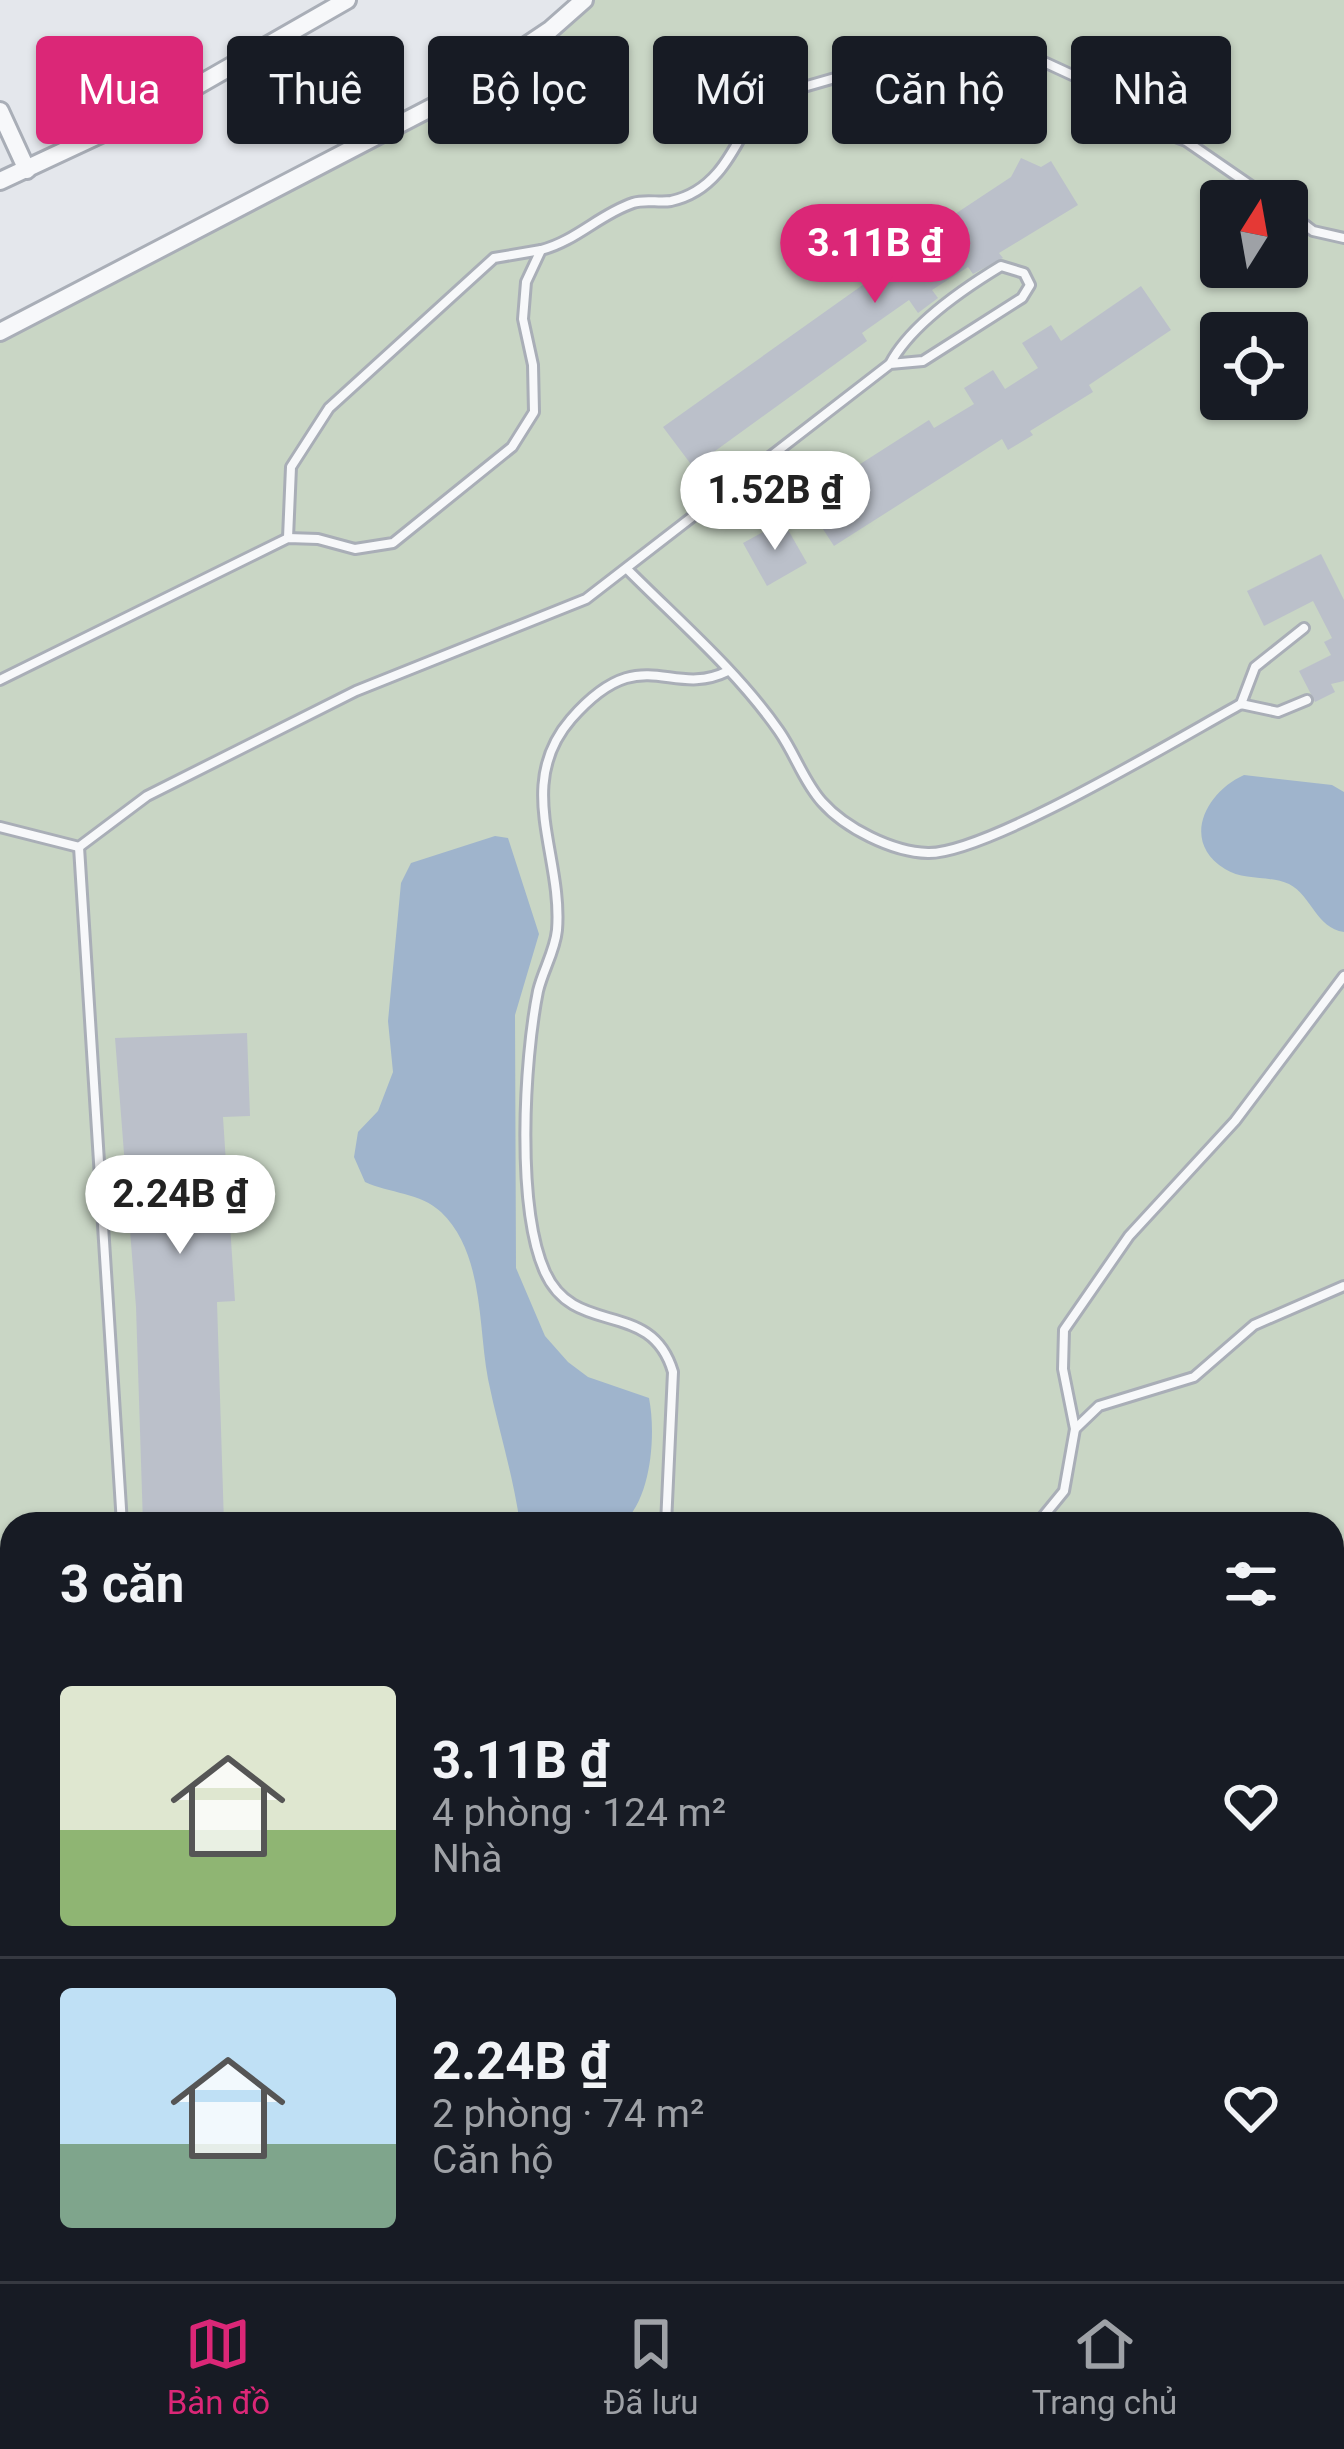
<!DOCTYPE html>
<html lang="vi">
<head>
<meta charset="utf-8">
<style>
	body { margin:0; font-family:Roboto,sans-serif; background:#242831; color:#f1f3f6; height:100vh; display:flex; flex-direction:column; font-size:45px; white-space:nowrap }
	* { box-sizing:border-box; margin:0 }
	p { font-size:39px; color:#9ea1a6 }
	.icon { flex:none; width:66px; height:66px; fill:none; stroke:currentColor; stroke-width:2; stroke-linecap:round; stroke-linejoin:round }
	.map { position:relative; flex:1; overflow:hidden }
	.side { position:absolute; left:0px; top:1512px; width:1344px; height:771px; display:flex; flex-direction:column; background:#171b24; border-radius:36px 36px 0 0; box-shadow:0 3px 9px #0004 }
	.side>* { flex:none }
	.top-card { position:absolute; left:36px; top:36px; width:1272px; height:108px; display:flex; gap:24px }
	.needle { width:78px; rotate:11deg }
	.buttons { position:absolute; left:1200px; top:180px; display:grid; gap:24px }
	.buttons a { display:grid; place-items:center; width:108px; height:108px; border-radius:12px; background:#171b24; box-shadow:0 3px 9px #0004; font-size:60px }
	.price { position:absolute; translate:-50% -102px; padding:0 27px; border-radius:42px; background:#fff; color:#222; font-size:39px; line-height:78px; filter:drop-shadow(0 3px 6px #0008) }
	.price::after { content:''; position:absolute; left:50%; top:72px; width:36px; height:27px; margin-left:-18px; background:inherit; clip-path:polygon(0 0,100% 0,50% 100%) }
	.price.active { background:#db2777; color:#fff }
	ul { padding:0; list-style:none }
	li { display:flex; align-items:center; gap:36px; height:300px; padding:0 60px }
	li+li { border-top:3px solid #363941 }
	li span { display:grid; place-items:center; flex:none; width:336px; height:240px; border-radius:12px; color:#555 }
	li>.icon { margin-inline-start:auto }
	span .icon { width:144px; height:144px; fill:#fffc; stroke-width:1 }
	li b { font-size:51px }
	h2 { display:flex; justify-content:space-between; align-items:center; height:144px; padding:0 60px; font-size:51px }
	.tag { padding:0 42px; border-radius:12px; background:#171b24; box-shadow:0 3px 9px #0004; font-size:42px; line-height:108px }
	.tag.active { background:#db2777; color:#fff }
	.tabs { display:flex; justify-content:space-around; align-items:center; height:168px; border-top:3px solid #363941; background:#171b24; font-size:33px; color:#9ea1a6 }
	.tabs a { display:grid; justify-items:center; gap:6px }
	.tabs .active { color:#db2777 }
	.map>svg:first-child { display:block }
	.green { fill:#c9d6c5; fill-rule:evenodd }
	.water { fill:#9fb4cc }
	.building { fill:#bbc0ca }
	.lines { fill:none; stroke-linecap:round; stroke-linejoin:round }
	.service-casing { stroke:#a9aeb7; stroke-width:14 }
	.minor-casing { stroke:#a9aeb7; stroke-width:22 }
	.service { stroke:#f7f8fa; stroke-width:8 }
	.minor { stroke:#f7f8fa; stroke-width:16 }
</style>
</head>
<body>
<div class="map">
<svg width="1344" height="2281" viewBox="0 0 1344 2281">
	<rect width="100%" height="100%" fill="#e4e7ec"/>
	<path class="green" d="M595,0H1344V2281H0V340L264,203L557,33ZM1221,201H1287V267H1221ZM1221,333H1287V399H1221ZM12,1524H1332V2271H12Z"/>
	<g class="water">
		<path d="M1244,775L1332,785L1344,792V932C1316,928 1312,896 1289,884C1269,875 1243,881 1225,869C1180,841 1206,792 1244,775Z"/>
		<path d="M495,836L508,838L539,934L515,1015L516,1268L545,1336L568,1362L588,1377L649,1398C656,1433 652,1499 622,1524H520C513,1474 498,1428 488,1379C478,1326 484,1253 441,1212C421,1193 389,1193 365,1182L354,1157L358,1132L378,1111L393,1072L388,1021L401,883L411,863Z"/>
	</g>
	<g class="building">
		<path d="M1021,158L1041,167L1051,161L1078,205L999,253L1003,258L973,274L968,267L932,290L938,298L918,313L909,300L862,333L867,341L693,467L663,427L881,272L874,262L898,245L907,256L945,232L940,224L1011,177Z"/>
		<path d="M1141,286L1171,330L1089,385L1093,392L1030,431L1033,435L1008,450L1002,439L834,546L804,500L929,420L934,428L974,404L964,388L993,370L1005,389L1038,368L1022,343L1051,325L1061,341Z"/>
		<path d="M783,521L807,563L767,586L743,543Z"/>
		<path d="M1321,554L1344,600V681L1331,684L1335,692L1315,702L1299,671L1331,655L1324,642L1332,638L1313,601L1264,626L1247,591Z"/>
		<path d="M247,1033L250,1116L223,1117L235,1301L217,1302L224,1524H143L136,1307L115,1038Z"/>
	</g>
	<g class="lines">
		<defs>
			<g id="service">
				<path d="M1287,211L1313,231L1344,238"/>
				<path d="M288,538L291,467L329,408L494,258L541,250"/>
				<path d="M629,571C680,622 738,672 779,731C795,754 804,782 822,802C845,828 892,852 928,853C987,854 1179,738 1241,704L1278,712L1307,700"/>
				<path d="M0,680L288,538L318,539L355,549L393,543L512,447L534,412L533,365L523,319L526,282L541,250C576,241 600,214 633,203C645,199 659,203 671,201C723,190 737,139 762,99L915,55L986,51L1044,62L1096,86L1129,120L1186,141L1273,201"/>
				<path d="M1241,704L1255,667L1304,628"/>
				<path d="M0,827L79,847L147,796L356,691L586,599L890,364C911,324 963,289 1001,266L1024,273L1030,285L1022,298L923,361L890,364"/>
				<path d="M79,847L122,1524"/>
				<path d="M1075,1429L1063,1369L1064,1330L1129,1236L1235,1121L1344,976"/>
				<path d="M666,1524L673,1372C651,1297 575,1339 545,1272C516,1207 524,1061 538,991C543,970 555,951 557,930C563,855 514,785 571,719C642,638 669,700 728,671"/>
				<path d="M1037,1524L1064,1491L1075,1429L1099,1406L1194,1377L1254,1325L1344,1286"/>
				<path d="M1332,1598L1344,1587"/>
				<path d="M1332,1898L1344,1891"/>
				<path d="M0,2027L12,2036"/>
				<path d="M1332,2149L1344,2141"/>
				<path d="M457,2271L471,2281"/>
				<path d="M618,2271L653,2281"/>
				<path d="M1044,2281L1058,2271"/>
				<path d="M1155,2281L1156,2271"/>
			</g>
			<g id="minor">
				<path d="M0,111L27,170"/>
				<path d="M0,181L167,103L347,0"/>
				<path d="M0,332L442,102L550,30L584,0"/>
			</g>
		</defs>
		<use href="#service" class="service-casing"/>
		<use href="#minor" class="minor-casing"/>
		<use href="#service" class="service"/>
		<use href="#minor" class="minor"/>
	</g>
</svg>
<div class="buttons">
<a><svg class="needle" viewBox="-14 -14 28 28"><path d="M0-13l5 13h-10z" fill="#e53935"/><path d="M0 13l5-13h-10z" fill="#9ea1a6"/></svg></a>
<a><svg class="icon" aria-label="locate" viewBox="0 0 24 24"><circle cx="12" cy="12" r="6"/><path d="M12 2v4M12 18v4M2 12h4M18 12h4"/></svg></a>
</div>
<b class="price active" style="left:875px;top:306px">3.11B ₫</b>
<b class="price" style="left:775px;top:553px">1.52B ₫</b>
<b class="price" style="left:180px;top:1257px">2.24B ₫</b>
<div class="top-card">
<a class="tag active">Mua</a>
<a class="tag">Thuê</a>
<a class="tag">Bộ lọc</a>
<a class="tag">Mới</a>
<a class="tag">Căn hộ</a>
<a class="tag">Nhà</a>
</div>
<section class="side">
<h2>3 căn<svg class="icon" aria-label="filters" viewBox="0 0 24 24"><path d="M4 7h16M4 17h16"/><circle cx="9" cy="7" r="2"/><circle cx="15" cy="17" r="2"/></svg></h2>
<ul>
<li><span style="background:linear-gradient(#dfe7d0 60%,#8fb573 0)"><svg class="icon" aria-label="home" viewBox="0 0 24 24"><path d="M3 11l9-7 9 7M6 9v11h12V9"/></svg></span><div><b>3.11B ₫</b><p>4 phòng · 124 m²</p><p>Nhà</p></div><svg class="icon" aria-label="heart" viewBox="0 0 24 24"><path d="M12 20l-8-8c-3-5 5-10 8-4 3-6 11-1 8 4z"/></svg></li>
<li><span style="background:linear-gradient(#bfe0f5 65%,#7fa58c 0)"><svg class="icon" aria-label="home" viewBox="0 0 24 24"><path d="M3 11l9-7 9 7M6 9v11h12V9"/></svg></span><div><b>2.24B ₫</b><p>2 phòng · 74 m²</p><p>Căn hộ</p></div><svg class="icon" aria-label="heart" viewBox="0 0 24 24"><path d="M12 20l-8-8c-3-5 5-10 8-4 3-6 11-1 8 4z"/></svg></li>
</ul>
</section>
</div>
<nav class="tabs">
<a class="active"><svg class="icon" aria-label="map" viewBox="0 0 24 24"><path d="M3 6l6-2 6 2 6-2v14l-6 2-6-2-6 2zM9 4v14M15 6v14"/></svg>Bản đồ</a>
<a><svg class="icon" aria-label="saved" viewBox="0 0 24 24"><path d="M7 4h10v16l-5-4-5 4z"/></svg>Đã lưu</a>
<a><svg class="icon" aria-label="home" viewBox="0 0 24 24"><path d="M3 11l9-7 9 7M6 9v11h12V9"/></svg>Trang chủ</a>
</nav>
</body>
</html>
